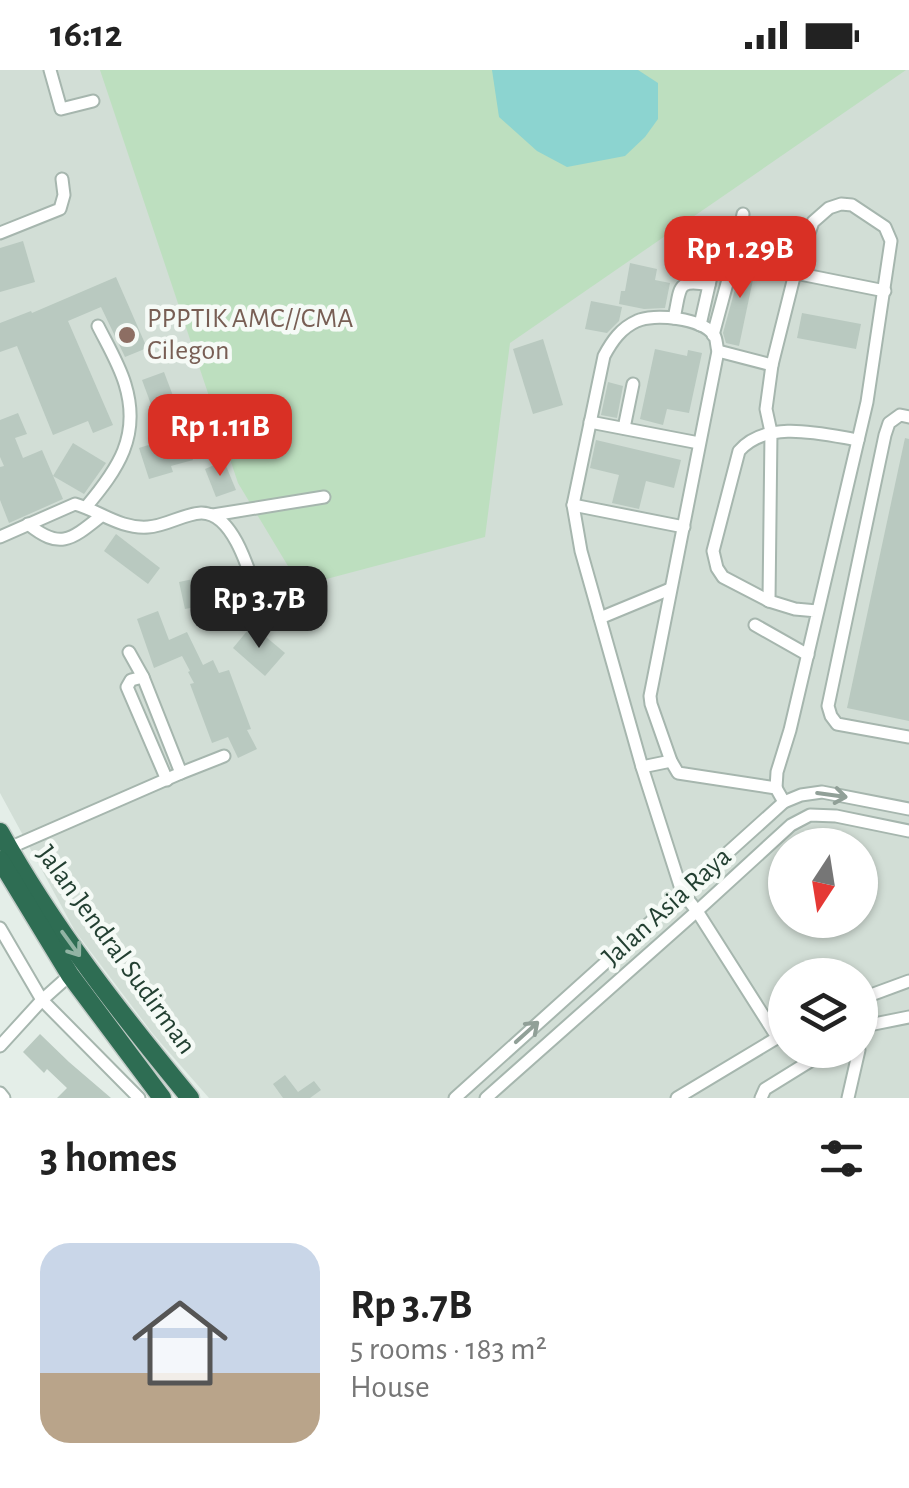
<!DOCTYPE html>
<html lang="en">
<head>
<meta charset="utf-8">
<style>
	body { margin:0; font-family:"Alegreya Sans",sans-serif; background:#f6f6f6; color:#222; height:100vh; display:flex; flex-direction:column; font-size:38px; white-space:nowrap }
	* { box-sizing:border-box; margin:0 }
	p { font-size:32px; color:#767676 }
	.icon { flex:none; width:55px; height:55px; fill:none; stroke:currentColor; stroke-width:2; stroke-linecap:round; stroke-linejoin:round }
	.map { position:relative; height:1028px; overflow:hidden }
	.drawer { display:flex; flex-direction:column; background:#fff; flex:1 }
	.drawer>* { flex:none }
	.needle { width:65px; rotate:192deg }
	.tools { position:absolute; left:768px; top:758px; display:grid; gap:20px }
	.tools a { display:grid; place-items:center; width:110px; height:110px; border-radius:50%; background:#fff; box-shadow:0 2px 8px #0004; font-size:50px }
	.price { position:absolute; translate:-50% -85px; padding:0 22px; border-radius:20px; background:#d93025; color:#fff; font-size:32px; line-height:65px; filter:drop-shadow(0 2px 5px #0008) }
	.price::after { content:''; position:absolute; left:50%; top:60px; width:30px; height:22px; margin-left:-15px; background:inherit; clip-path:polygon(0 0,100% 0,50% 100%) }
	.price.on { background:#222; color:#fff }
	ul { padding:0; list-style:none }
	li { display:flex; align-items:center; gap:30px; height:250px; padding:0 40px }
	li+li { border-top:2px solid #e0e0e0 }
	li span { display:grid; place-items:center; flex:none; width:280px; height:200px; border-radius:30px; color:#555 }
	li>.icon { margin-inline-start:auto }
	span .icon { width:120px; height:120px; fill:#fffc; stroke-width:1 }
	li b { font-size:42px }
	h2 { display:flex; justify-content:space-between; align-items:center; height:120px; padding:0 40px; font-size:42px }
	.status { display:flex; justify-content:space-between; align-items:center; height:70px; padding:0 50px; background:#fff; direction:ltr }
	.status svg { height:28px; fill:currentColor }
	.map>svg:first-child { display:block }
	.built { fill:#d2ded6; fill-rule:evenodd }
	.green { fill:#bddfbf }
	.water { fill:#8cd4d0 }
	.building { fill:#b9c9c0 }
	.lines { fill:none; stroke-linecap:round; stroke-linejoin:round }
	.minor-casing { stroke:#a6b6ae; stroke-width:15 }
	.highway-casing { stroke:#c1cac6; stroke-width:21 }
	.minor { stroke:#fff; stroke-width:11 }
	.highway { stroke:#2e6d53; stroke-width:18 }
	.oneway { stroke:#91a098 }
	.oneway2 { stroke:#92b4a4 }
	.education-dot { fill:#8d6e63; stroke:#f5faf6; stroke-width:4 }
	.labels { text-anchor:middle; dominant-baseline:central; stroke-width:9; stroke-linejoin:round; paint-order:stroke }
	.education-label { font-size:28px; fill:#785e54; stroke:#f5faf6; text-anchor:start }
	.street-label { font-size:28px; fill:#234032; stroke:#f5faf6 }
</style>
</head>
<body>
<div class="status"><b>16:12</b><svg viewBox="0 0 49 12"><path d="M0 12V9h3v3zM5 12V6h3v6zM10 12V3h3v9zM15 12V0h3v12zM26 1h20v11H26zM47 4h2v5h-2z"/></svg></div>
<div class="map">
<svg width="909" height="1028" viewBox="0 0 909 1028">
	<rect width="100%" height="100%" fill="#e4eee8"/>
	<path class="built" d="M0,0H909V1028H209L153,964L75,861L0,723ZM785,775H860V850H785ZM785,905H860V980H785Z"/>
	<path class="green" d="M100,0H906L510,273L485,467L300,516L238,413Z"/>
	<path class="water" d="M492,0H638L658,13V49L645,67L625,86L567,97L537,81L499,47Z"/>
	<g class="building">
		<path d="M23,171L35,212L0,222V178Z"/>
		<path d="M745,183L758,186L739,276L726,273L723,263Z"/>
		<path d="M630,193L657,199L655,210L670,213L665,238L644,239L619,234L621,221H625Z"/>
		<path d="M116,207L147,278L125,287L101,237L68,251L113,355L93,363L88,351L53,365L17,276L0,282V253L31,241L32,243Z"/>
		<path d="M591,231L622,237L619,251L607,263L585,259Z"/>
		<path d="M802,243L861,254L856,279L797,268Z"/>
		<path d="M543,269L563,335L533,344L513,279Z"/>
		<path d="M655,279L687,286L688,280L702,283L689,343L667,339L663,355L640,349Z"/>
		<path d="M164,302L181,347L159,356L142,310Z"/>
		<path d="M608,312L623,316L617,348L601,345Z"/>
		<path d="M18,343L27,364L15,368L23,388L42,380L63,429L9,453L0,430V397L4,396L0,387V350Z"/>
		<path d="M185,362L193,390L171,396L173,402L149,409L139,378L164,370L163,368Z"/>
		<path d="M905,368L909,369V651L847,638Z"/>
		<path d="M596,370L681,390L674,418L646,411L639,439L612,433L619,405L590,398Z"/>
		<path d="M73,373L106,393L84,424L53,406Z"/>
		<path d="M224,391L236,420L216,427L205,399Z"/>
		<path d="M116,464L160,498L148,514L104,481Z"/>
		<path d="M236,500L242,528L185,539L179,512Z"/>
		<path d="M158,541L169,570L187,562L203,595L213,590L219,603L229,600L251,659L247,660L257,679L238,688L228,667L212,673L190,614L194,613L188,602L190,601L182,586L154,598L137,549Z"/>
		<path d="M252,555L285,583L265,606L233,578Z"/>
		<path d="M40,964L69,992L111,1028H57L67,1018L47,999L44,1003L23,982Z"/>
		<path d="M285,1005L298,1022L314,1011L321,1020L310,1028H283L273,1014Z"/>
	</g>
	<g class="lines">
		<defs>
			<g id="minor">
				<path d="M50,0L61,39L93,31"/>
				<path d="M0,163L60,139L64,125L62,109"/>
				<path d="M736,180L743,144"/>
				<path d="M795,203L885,221"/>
				<path d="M674,248C681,219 675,208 709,215"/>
				<path d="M700,255L717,180L720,176L726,175L736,180L713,265"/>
				<path d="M718,281L772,295"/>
				<path d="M909,347L900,345L889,353L885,365L828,636L831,646L837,654L909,667"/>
				<path d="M590,352L699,373"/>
				<path d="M624,358L633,314"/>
				<path d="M573,435L684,457"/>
				<path d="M86,437C118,399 141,366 125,314C119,294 107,274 98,256"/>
				<path d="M213,445L324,427"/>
				<path d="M28,454C60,480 71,470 101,446"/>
				<path d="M0,467L75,434C100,441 120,459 148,457C166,456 183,444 201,443C237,442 253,516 263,543"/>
				<path d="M769,531L723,507L717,498L713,481L739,381C766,349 822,364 858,370"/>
				<path d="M600,548L670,519"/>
				<path d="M755,555L808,585"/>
				<path d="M143,607L131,610L127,617L167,710"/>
				<path d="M642,697L671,691"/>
				<path d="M181,703L224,686"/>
				<path d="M776,718L777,702L790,660L867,332L891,171L885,157L852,135L841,134L829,138L813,152L795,203L772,295L766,339L771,362L769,531L795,539L817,541"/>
				<path d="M9,778L181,703L143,607L129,582"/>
				<path d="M0,858L42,930L139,1028"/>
				<path d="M860,929L909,911"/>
				<path d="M860,946L864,956L909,947"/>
				<path d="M777,967L697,841L682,822L642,697L581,481L573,435L604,286C612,271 621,258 637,251C653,243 702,248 714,265C717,269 716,275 718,281L650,626L651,634L671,691L678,703L776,718L784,732"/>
				<path d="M0,976L42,930L70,905"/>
				<path d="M0,1023L4,1028"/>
				<path d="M455,1028L784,732L801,725L822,722L909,739"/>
				<path d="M486,1028L697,841L791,755L810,745L836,746L909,761"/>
				<path d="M677,1028L785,963"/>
				<path d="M761,1028L765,1019L828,980"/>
				<path d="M848,1028L859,980"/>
			</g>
			<g id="highway">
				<path d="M0,762C53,858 121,944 190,1028"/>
				<path d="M0,790L70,905L162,1028"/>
			</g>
		</defs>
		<use href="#minor" class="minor-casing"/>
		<use href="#highway" class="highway-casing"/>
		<use href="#minor" class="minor"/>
		<use href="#highway" class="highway"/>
	</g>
	<defs><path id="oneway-shaft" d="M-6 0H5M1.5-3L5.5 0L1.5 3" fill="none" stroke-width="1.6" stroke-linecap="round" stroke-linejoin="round" transform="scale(2.5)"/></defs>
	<g class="oneway">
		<use href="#oneway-shaft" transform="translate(832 725) rotate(8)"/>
		<use href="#oneway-shaft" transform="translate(527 962) rotate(-42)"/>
	</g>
	<use class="oneway2" href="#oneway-shaft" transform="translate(71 874) rotate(54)"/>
	<circle class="education-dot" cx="127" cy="265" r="10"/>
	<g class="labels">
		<g class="education-label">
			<text x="147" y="249">PPPTIK AMC//CMA<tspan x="147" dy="32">Cilegon</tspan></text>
		</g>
		<g class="street-label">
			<text transform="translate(667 837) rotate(-42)">Jalan Asia Raya</text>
			<text transform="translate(116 880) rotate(54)">Jalan Jendral Sudirman</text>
		</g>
	</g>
</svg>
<div class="tools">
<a><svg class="needle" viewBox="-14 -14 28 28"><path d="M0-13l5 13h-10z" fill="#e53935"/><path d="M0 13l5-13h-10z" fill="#767676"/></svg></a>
<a><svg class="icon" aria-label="layers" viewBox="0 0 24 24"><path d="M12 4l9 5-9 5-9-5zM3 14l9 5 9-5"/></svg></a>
</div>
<b class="price" style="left:740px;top:231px">Rp 1.29B</b>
<b class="price" style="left:220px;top:409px">Rp 1.11B</b>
<b class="price on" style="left:259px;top:581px">Rp 3.7B</b>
</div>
<section class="drawer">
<h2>3 homes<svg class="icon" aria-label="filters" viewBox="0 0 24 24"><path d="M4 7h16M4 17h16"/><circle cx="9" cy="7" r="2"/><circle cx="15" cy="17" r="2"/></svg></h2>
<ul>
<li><span style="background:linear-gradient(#c9d6e8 65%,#b9a48a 0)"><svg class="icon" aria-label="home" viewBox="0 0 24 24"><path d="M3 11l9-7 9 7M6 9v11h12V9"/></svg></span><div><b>Rp 3.7B</b><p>5 rooms · 183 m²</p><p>House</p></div></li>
</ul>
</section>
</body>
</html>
